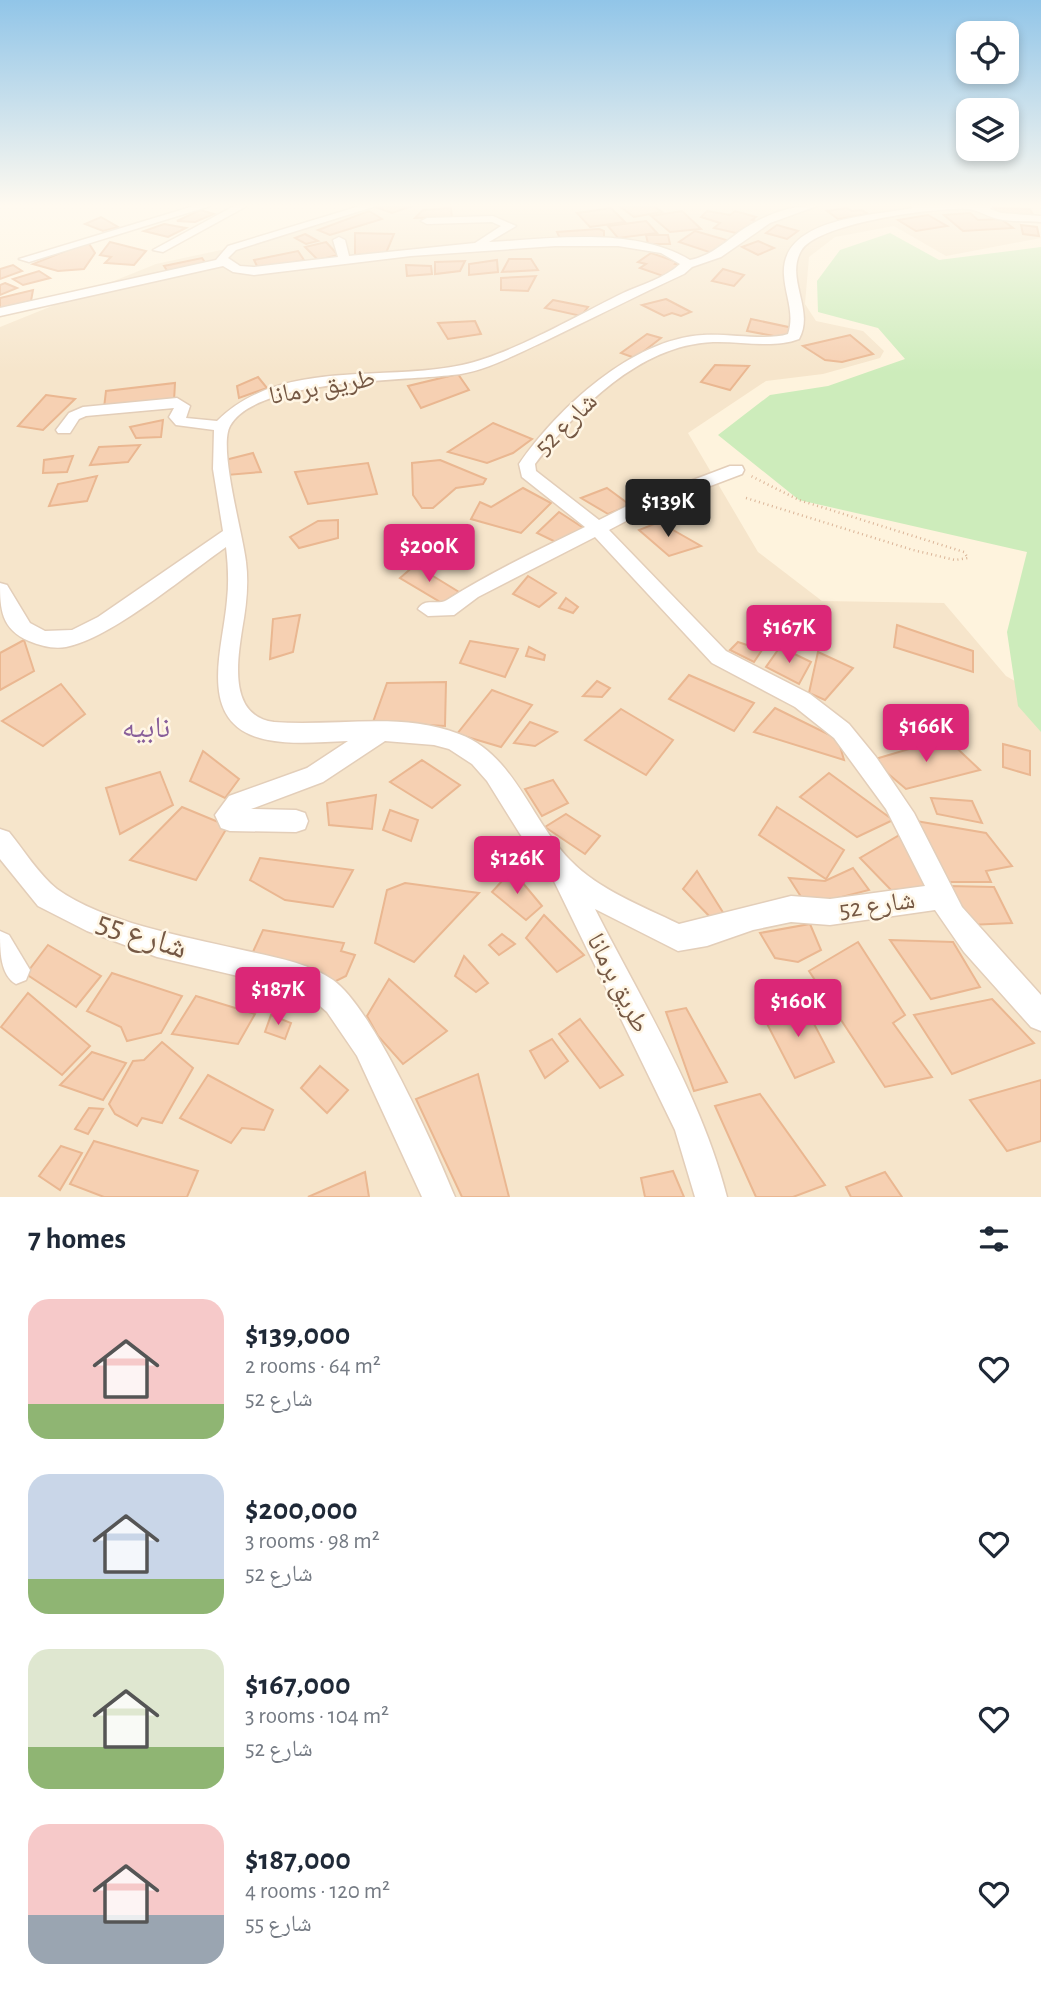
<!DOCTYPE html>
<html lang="en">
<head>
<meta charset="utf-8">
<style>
	body { margin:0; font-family:"Alegreya Sans","Noto Naskh Arabic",sans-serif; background:#f6f6f7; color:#1f2937; height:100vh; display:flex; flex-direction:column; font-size:26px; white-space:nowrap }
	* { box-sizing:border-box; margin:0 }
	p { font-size:23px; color:#747a83 }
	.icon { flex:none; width:38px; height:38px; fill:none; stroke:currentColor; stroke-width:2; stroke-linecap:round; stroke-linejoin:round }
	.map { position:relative; height:1197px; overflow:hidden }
	.drawer { display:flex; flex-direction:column; background:#fff; flex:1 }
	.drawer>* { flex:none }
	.fabs { position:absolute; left:956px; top:21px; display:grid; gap:14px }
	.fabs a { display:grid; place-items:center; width:63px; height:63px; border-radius:14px; background:#fff; box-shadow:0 4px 10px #0003; font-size:35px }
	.price { position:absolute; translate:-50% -60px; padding:0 16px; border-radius:7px; background:#db2777; color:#fff; font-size:23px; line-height:46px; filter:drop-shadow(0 2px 4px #0008) }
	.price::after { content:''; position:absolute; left:50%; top:42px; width:21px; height:16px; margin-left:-10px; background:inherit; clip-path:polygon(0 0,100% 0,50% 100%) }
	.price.active { background:#222; color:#fff }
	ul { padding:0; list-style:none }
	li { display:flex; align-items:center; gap:21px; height:175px; padding:0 28px }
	li span { display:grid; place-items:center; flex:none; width:196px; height:140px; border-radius:21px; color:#555 }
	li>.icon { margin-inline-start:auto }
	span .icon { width:84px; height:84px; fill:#fffc; stroke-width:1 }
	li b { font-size:30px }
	h2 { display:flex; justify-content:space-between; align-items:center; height:84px; padding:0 28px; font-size:30px }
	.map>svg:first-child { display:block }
	.residential { fill:#f6e5cb }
	.green { fill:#cdecbb }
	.building { fill:#f6d0b2; stroke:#eab791; stroke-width:2 }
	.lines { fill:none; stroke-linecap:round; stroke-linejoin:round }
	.minor-casing { stroke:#e3ceb9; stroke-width:3 }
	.path { stroke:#dab396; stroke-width:2.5; stroke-dasharray:1 3.5; stroke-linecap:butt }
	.minor { fill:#fff; fill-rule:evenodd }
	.labels { text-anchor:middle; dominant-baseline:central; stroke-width:5; stroke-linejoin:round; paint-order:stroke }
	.street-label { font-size:26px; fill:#755844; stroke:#fff6e5 }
	.quarter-label { font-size:30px; fill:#885e9a; stroke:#fff6e5 }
	.near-street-label { font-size:32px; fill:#755844; stroke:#fff6e5 }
</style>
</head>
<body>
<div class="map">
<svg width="1041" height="1197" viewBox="0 0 1041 1197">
	<rect width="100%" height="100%" fill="#fef3dd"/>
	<path class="residential" d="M353,206H996L1041,238L946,256L894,226L835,237L809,257L805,304L816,321L863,331L884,351L880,358L823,374L766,381L688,433L758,552L822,601L944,603L1006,676L1041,696V1197H0V327L156,264L281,237L319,225Z"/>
	<path class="green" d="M890,233L939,260L1041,247V732L1018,706L1007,632L1027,552L799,500L718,435L770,395L828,386L905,359L878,328L818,312L817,281L840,250Z"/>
	<g class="building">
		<path d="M384,206H412L392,213L378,208Z"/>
		<path d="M619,206H654L662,212L634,217Z"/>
		<path d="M451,208L452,217L415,218L423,210Z"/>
		<path d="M611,208L625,222L590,227L577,213Z"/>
		<path d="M847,208L852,211L862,210L868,214L838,219L827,211Z"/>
		<path d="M994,208L1030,209L1034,217L999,214Z"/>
		<path d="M200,210L214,214L195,222L177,221Z"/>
		<path d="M369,211L382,219L330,235L318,230Z"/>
		<path d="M682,211L701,229L670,232L651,216Z"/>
		<path d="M707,211L730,215L735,211L756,217L752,220L756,221L736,233L714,228L720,223L701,217Z"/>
		<path d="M970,213L978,220L1001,219L1013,228L963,231L944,215Z"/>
		<path d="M928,215L947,226L916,231L898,220Z"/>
		<path d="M101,217L118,227L103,231L85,224Z"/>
		<path d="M646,221L657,233L618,238L608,226Z"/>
		<path d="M164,224L186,228L168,237L144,231Z"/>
		<path d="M777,225L798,231L787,239L766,233Z"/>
		<path d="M1021,225L1037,227L1039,236L1023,234Z"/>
		<path d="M599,229L604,231V238L561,241L557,232Z"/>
		<path d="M695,231L730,241L712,253L679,242Z"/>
		<path d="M355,233L394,234L386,253L355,255Z"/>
		<path d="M305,234L318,241L306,244L295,238Z"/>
		<path d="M646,235H668L670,244H648Z"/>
		<path d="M758,241L774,248L758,255L742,247Z"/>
		<path d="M88,242L95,253L84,269L58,271L33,264Z"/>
		<path d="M110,242L146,251L134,265L105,263L111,257L100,255Z"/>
		<path d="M326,242L338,255L318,260L305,247Z"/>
		<path d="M298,251L304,260L259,270L254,260Z"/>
		<path d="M651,253L677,262L675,264L680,265L663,276L640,268L646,264L638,262Z"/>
		<path d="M202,258L206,264L168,272L164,266Z"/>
		<path d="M509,259H531L538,270L502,272Z"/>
		<path d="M497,260L498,272L469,275V264Z"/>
		<path d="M465,261L460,271L435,274V262Z"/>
		<path d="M13,265L22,271L0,279V269Z"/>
		<path d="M406,265L431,266L432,274L407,276Z"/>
		<path d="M723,269L744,275L734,286L712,281Z"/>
		<path d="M39,271L50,278L23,285L13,279Z"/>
		<path d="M536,276L528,291L501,290V278Z"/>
		<path d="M5,283L17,288L0,295V285Z"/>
		<path d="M33,290L31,301L0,309V298Z"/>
		<path d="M666,299L691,312L681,316L672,313L664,316L642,305Z"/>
		<path d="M553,300L588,307L581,316L545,308Z"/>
		<path d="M751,319L793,328L785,338L747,331Z"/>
		<path d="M475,321L481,334L448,339L438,323Z"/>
		<path d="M647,334L661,338L635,358L621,353Z"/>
		<path d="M850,335L873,354L842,362L825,360L803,346Z"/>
		<path d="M715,365L749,366L730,390L701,382Z"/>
		<path d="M458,374L469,390L421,408L408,386Z"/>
		<path d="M258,377L267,388L239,398L237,386Z"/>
		<path d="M175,383L174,401L104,408L106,391Z"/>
		<path d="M46,395L75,399L43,430L18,426Z"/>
		<path d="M163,420L161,437L136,438L130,427Z"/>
		<path d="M493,423L532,439L513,453L487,463L448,452Z"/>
		<path d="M140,445L128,462L90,465L99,447Z"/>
		<path d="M253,453L261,472L227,475L225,460Z"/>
		<path d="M73,456L67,472L43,473L44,460Z"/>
		<path d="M440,460L486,479L483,484L456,488L433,508H422L413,495L412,463Z"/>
		<path d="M368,463L377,494L308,504L295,472Z"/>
		<path d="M97,476L87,501L49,506L58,484Z"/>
		<path d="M523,488L551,503L521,533L471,519L480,502L491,507Z"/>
		<path d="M607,488L630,505L608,514L581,498Z"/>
		<path d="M559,512L585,529L560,544L537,533Z"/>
		<path d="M338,520V538L299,548L290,537L318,521Z"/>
		<path d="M659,522L701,546L669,556L639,530Z"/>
		<path d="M415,565L459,592L442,603L400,578Z"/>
		<path d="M528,576L556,593L539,607L513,594Z"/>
		<path d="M566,598L578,607L573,613L559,608Z"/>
		<path d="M300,615L293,652L270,659L273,619Z"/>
		<path d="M897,625L973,651V672L894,647Z"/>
		<path d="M24,640L34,671L0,690V653Z"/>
		<path d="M470,641L518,649L505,677L460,663Z"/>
		<path d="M738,642L762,650L754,662L730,650Z"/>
		<path d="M529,647L545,655L544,660L526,656Z"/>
		<path d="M780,647L811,662L799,684L766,667Z"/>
		<path d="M818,652L853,668L825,700L809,693Z"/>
		<path d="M689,675L754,703L734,731L669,699Z"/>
		<path d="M597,681L610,688L602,697L583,696Z"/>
		<path d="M446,682L445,726L373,722L387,683Z"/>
		<path d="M61,684L85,714L43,746L2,721Z"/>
		<path d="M492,690L532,705L501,747L457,734Z"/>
		<path d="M775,708L838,739L844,760L754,732Z"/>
		<path d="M621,709L673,740L646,775L585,740Z"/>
		<path d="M530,722L557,732L535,746L514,743Z"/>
		<path d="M946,738L980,770L906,789L872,760Z"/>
		<path d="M1003,744L1030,751V775L1003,767Z"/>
		<path d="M203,751L239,779L225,798L190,781Z"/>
		<path d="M422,760L460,785L432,808L390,782Z"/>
		<path d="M160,772L173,805L120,834L106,788Z"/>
		<path d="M829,773L893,820L857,837L800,797Z"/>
		<path d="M553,780L568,803L542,816L525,789Z"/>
		<path d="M376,795L372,829L329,825L327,803Z"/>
		<path d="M931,798L972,801L982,823L937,814Z"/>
		<path d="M182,807L228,826L196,880L130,860Z"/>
		<path d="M777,807L844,850L826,879L759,835Z"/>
		<path d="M390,810L418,820L411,841L383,830Z"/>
		<path d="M566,814L600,836L585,854L545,827Z"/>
		<path d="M916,821L986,833L1012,866L986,871L991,882H945Z"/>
		<path d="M903,833L931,888L891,890L860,858Z"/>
		<path d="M260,858L353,870L333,907L285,900L250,880Z"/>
		<path d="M853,868L869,890L807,906L789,878L825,881Z"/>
		<path d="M512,870L542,906L526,920L492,892Z"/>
		<path d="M697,871L724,914L712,919L683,889Z"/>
		<path d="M405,883L479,893L414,962L375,943L387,890Z"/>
		<path d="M948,886L994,887L1012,923L969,925Z"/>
		<path d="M544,915L584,955L557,972L526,938Z"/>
		<path d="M810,924L821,950L798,962L775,958L760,933Z"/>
		<path d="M263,930L344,943L341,951L355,955L346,976L330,984L252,954Z"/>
		<path d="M502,934L515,944L499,955L489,945Z"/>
		<path d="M890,940L953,942L980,987L931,999Z"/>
		<path d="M858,942L905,1015L893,1023L932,1077L885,1087L809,971Z"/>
		<path d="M48,945L101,976L76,1007L26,974Z"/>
		<path d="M464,956L488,983L476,992L455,976Z"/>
		<path d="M112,973L182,996L161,1033L127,1041L121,1027L87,1011Z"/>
		<path d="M389,979L447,1031L403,1064L378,1036L367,1016Z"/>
		<path d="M28,993L90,1046L62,1075L1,1027Z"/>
		<path d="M196,996L255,1014L238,1044L172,1034Z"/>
		<path d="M992,999L1034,1043L952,1074L914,1015Z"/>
		<path d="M802,1001L834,1062L795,1078L763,1016Z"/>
		<path d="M686,1008L727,1082L694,1091L666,1012Z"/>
		<path d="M271,1015L291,1023L285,1039L265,1032Z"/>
		<path d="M580,1019L623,1075L600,1088L559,1034Z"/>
		<path d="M552,1039L568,1061L545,1078L530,1051Z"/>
		<path d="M162,1042L193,1068L162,1123L142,1118L137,1126L115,1114L109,1104L133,1061L144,1060Z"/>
		<path d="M92,1052L126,1063L103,1100L60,1085Z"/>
		<path d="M320,1066L348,1090L327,1113L301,1088Z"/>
		<path d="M478,1074L509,1197H462L416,1099Z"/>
		<path d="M208,1075L273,1110L264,1130L242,1128L231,1143L180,1118Z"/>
		<path d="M1041,1080V1141L1007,1151L970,1100Z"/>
		<path d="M760,1094L825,1185L793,1197H756L715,1106Z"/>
		<path d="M89,1108L103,1109L88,1134L75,1129Z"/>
		<path d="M94,1141L198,1171L187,1197H104L70,1184Z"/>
		<path d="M61,1146L82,1153L60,1190L39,1176Z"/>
		<path d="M673,1171L684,1197H645L641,1178Z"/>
		<path d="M365,1172L369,1197H308Z"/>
		<path d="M885,1172L902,1197H851L846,1187Z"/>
	</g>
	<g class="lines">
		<defs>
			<g id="minor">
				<path d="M194,206H210L29,262L19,259Z"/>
				<path d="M234,206H247L163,252L153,250Z"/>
				<path d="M360,206H376L236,250L228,258L240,266L254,267L338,257L333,240L339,237L345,240L349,256L475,243L501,226L492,222L427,224L421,221L427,218L493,216L516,226L489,242C553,239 633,226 690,260C710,256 723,244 739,232C762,216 789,205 817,206L770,223L721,257L692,267L684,274C636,296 589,320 541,343C512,356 484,372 452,375C404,381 255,379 230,426C218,448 243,534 246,562C249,585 246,608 242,630C237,663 229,716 274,722C335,727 401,711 459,734C514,754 531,821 570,860C599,890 642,906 679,924L791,896L830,899L925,886L886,809L834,738L795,707L712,663L595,537L478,597L454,615L428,616L418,609C425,597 437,606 447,600C491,572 538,550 585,527L522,477L519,464C558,408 632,339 703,335C726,333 768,341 788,334C795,313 785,295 784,275C780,217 874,216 912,208L911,206H993L990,209L1001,213L1041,216V222C1027,221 1012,222 998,219C988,217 979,210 968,209C937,207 817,223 801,251C785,279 815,310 799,339C773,349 741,341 713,342C639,345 577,409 535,464L536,471L599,520L635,502L730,466H742L744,470L742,474L647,510L609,530L726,651L810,694L849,724L876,757L914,813L962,907L1041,995V1031L1031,1027L964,952L935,910L830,925L791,922L753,930L707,946L678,951L595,909C642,1002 701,1095 727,1197H695L675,1130L551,875L520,834L487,781L472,764L449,749L434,745L385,741L323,782L251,809L296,810L305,813L308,821L305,829L296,832L230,831L221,828L215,815L229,796L307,768L348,741C322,742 294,745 268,740C194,726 223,650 227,600C229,582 228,564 226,547C186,575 110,639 66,647C53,649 41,646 29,641C1,629 0,609 0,583L7,585L30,623L45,631L72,630L98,617L223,531L213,469L214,430L176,425L169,417L174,408L86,416L79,419L70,433H58L56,430L69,413L83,407L177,398L190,406L186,418L217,421C280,358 383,382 462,365C510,355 578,315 623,293C641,285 665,278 680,264L661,253L618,246H555L411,256L254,275L233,272L223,266L0,316V308L216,260L228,246Z"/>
				<path d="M0,829L9,832C23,849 39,875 57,889C103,922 182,936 238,949C269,956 307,962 333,980C373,1008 435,1148 455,1197H422L357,1056L327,1012L312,999L281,986L157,957L87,931L38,906L0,859Z"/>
				<path d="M0,931L9,935L30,970L26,980L16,984C0,975 0,951 0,931Z"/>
			</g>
		</defs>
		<use href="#minor" class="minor-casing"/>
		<path class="path" d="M746,498L913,550L955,560L968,558L964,552L799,500L751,476"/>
		<use href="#minor" class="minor"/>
	</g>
	<linearGradient id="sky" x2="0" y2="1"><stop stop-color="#91c5e8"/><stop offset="0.55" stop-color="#fffaf0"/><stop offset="1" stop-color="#fffaf0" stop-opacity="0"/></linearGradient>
	<rect width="1041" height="373" fill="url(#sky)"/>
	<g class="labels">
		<g class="street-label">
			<text transform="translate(322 387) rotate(-10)">طريق برمانا</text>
			<text transform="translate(566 424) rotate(-45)">شارع 52</text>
			<text transform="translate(877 905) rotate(-8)">شارع 52</text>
			<text transform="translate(618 983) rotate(63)">طريق برمانا</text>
		</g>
		<g class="quarter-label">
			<text x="146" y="728">نابيه</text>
		</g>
		<g class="near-street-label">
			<text transform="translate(142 935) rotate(18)">شارع 55</text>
		</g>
	</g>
</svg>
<div class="fabs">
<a><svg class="icon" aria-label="locate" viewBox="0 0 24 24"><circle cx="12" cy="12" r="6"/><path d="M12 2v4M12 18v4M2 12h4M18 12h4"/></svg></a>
<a><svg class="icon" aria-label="layers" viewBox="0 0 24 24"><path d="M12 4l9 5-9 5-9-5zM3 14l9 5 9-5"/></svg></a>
</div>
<b class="price active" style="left:668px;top:539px">$139K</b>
<b class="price" style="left:429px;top:584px">$200K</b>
<b class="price" style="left:789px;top:665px">$167K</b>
<b class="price" style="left:926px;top:764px">$166K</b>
<b class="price" style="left:517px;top:896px">$126K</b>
<b class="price" style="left:278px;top:1027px">$187K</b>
<b class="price" style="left:798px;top:1039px">$160K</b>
</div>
<section class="drawer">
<h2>7 homes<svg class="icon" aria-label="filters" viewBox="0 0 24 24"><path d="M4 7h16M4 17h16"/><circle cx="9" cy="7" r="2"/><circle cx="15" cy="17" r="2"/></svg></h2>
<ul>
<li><span style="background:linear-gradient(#f6c9c9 75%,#8fb573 0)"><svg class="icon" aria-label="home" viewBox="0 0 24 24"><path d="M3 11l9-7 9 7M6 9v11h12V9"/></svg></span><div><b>$139,000</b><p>2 rooms · 64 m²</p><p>شارع 52</p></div><svg class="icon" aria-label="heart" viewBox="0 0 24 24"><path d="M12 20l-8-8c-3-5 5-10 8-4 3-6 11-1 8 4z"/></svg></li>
<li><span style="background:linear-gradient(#c9d6e8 75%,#8fb573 0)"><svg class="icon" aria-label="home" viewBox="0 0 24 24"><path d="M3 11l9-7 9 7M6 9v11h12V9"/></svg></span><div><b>$200,000</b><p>3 rooms · 98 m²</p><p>شارع 52</p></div><svg class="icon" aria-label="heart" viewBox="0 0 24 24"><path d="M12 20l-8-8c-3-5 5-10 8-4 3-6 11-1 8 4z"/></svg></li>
<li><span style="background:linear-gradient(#dfe7d0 70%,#8fb573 0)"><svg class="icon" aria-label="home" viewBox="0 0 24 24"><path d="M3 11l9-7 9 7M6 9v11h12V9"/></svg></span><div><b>$167,000</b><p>3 rooms · 104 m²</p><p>شارع 52</p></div><svg class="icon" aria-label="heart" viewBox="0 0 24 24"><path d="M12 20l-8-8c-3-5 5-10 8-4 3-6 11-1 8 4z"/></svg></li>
<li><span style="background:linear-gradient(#f6c9c9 65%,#9aa5b1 0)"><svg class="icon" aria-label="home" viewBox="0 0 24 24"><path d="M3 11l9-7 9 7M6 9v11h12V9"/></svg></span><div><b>$187,000</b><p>4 rooms · 120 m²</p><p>شارع 55</p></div><svg class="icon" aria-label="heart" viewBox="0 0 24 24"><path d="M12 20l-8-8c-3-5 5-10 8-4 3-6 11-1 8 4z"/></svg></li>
</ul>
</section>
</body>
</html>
